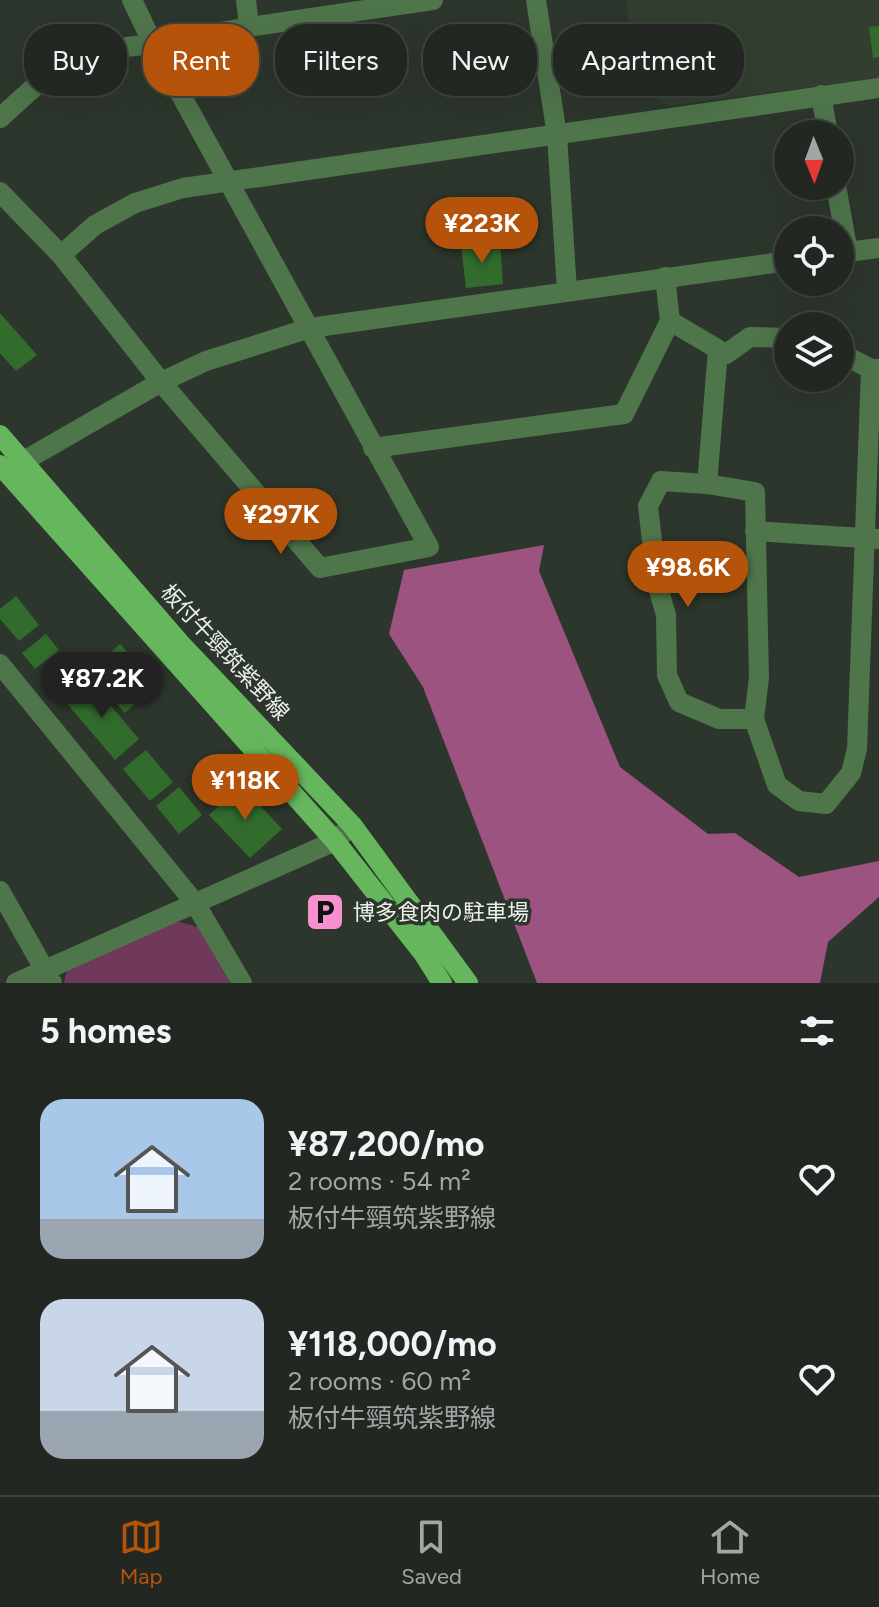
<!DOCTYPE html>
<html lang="en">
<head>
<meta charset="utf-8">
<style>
	body { margin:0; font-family:Figtree,"Noto Sans JP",sans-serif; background:#2a302a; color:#f1f3f6; height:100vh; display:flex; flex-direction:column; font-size:30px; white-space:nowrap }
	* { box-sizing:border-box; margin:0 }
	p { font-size:26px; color:#a2a6a5 }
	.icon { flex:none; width:44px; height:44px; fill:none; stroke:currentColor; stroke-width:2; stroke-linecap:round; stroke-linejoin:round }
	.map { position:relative; height:983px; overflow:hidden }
	.side { display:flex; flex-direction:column; background:#222821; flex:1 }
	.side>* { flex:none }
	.banner { position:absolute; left:24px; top:24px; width:832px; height:72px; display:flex; gap:16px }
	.needle { width:52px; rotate:179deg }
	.tools { position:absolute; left:774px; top:120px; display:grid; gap:16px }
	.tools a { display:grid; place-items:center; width:80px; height:80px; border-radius:50%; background:#222821; box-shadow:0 8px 32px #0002,0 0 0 2px #3f443f; font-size:40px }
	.price { position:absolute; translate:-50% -68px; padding:0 18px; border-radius:28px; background:#b45309; color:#fff; font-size:26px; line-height:52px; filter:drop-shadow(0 2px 4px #0008) }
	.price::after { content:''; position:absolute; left:50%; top:48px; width:24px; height:18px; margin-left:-12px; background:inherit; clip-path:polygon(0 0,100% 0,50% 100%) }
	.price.selected { background:#222; color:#fff }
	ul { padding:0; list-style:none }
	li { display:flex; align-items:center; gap:24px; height:200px; padding:0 40px }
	li span { display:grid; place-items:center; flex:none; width:224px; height:160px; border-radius:24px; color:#555 }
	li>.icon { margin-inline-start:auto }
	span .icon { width:96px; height:96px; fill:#fffc; stroke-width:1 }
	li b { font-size:34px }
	h2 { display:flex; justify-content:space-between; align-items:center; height:96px; padding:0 40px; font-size:34px }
	.tag { padding:0 28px; border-radius:32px; background:#222821; box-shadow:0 8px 32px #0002,0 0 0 2px #3f443f; font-size:28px; line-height:72px }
	.tag.selected { background:#b45309; color:#fff }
	.menu { display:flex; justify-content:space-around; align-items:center; height:112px; border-top:2px solid #3f443f; background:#222821; font-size:22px; color:#a2a6a5 }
	.menu a { display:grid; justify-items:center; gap:4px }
	.menu .selected { color:#b45309 }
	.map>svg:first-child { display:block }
	.built { fill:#323f30 }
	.green { fill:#70395b }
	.water { fill:#9d5380 }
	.building { fill:#326c2d }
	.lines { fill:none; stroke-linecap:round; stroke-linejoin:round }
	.minor { stroke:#4f754b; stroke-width:20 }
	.major { stroke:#65b65d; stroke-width:20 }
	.labels { text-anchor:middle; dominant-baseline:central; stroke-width:7; stroke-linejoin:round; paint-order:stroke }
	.street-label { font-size:22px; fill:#ebf1ea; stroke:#2d362c }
	.poi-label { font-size:22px; fill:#ebf1ea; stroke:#2d362c; text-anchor:start }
</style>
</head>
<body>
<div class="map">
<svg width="879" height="983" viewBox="0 0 879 983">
	<rect width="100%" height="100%" fill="#2d362c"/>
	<path class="built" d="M626,0H879V78L667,106L637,85Z"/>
	<path class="green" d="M175,921L198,927L230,983H64L67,969Z"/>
	<path class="water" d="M544,545L539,571L620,767L708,834L735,833L799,877L879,861V897L828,942L820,983H537L423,687L389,634L404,570Z"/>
	<g class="building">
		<path d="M879,26V57L873,58L869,27Z"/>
		<path d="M500,243L503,284L466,288L461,246Z"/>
		<path d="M0,313L37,355L16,371L0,353Z"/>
		<path d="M16,596L39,625L19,641L0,619V609Z"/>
		<path d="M46,634L59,650L35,669L22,653Z"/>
		<path d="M120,644L156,684L125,713L88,673Z"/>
		<path d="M67,659L82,676L62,694L47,677Z"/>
		<path d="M88,679L139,739L115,760L64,700Z"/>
		<path d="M146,750L173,782L150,801L123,769Z"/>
		<path d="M241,785L282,829L250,858L209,815Z"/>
		<path d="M179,787L202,815L179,834L156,806Z"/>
	</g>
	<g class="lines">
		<g class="minor">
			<path d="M246,0L249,27"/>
			<path d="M536,0L557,135L567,291"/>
			<path d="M821,95L828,134"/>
			<path d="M0,118L53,70L99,50L153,44L132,0"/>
			<path d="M836,186L848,252"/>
			<path d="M0,192L61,255L161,382L320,568L429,547L153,44L249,27L433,0"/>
			<path d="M840,253L879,248"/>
			<path d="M61,255L95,225L135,203L183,188L879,88"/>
			<path d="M670,321L726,354L750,337L788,338"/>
			<path d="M718,350L707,484L755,492L759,678L754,719L777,785L799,801L826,804L851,773L857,749L871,369"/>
			<path d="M840,353L871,369H879"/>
			<path d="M373,448L624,414L670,321L665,277"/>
			<path d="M10,469L161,382L206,361L310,328L788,261"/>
			<path d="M707,484L661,481L648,506L657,584L666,615L667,675L679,702L719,719H754"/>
			<path d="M755,531L879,539"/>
			<path d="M0,664L195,903L242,983"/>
			<path d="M0,891L52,983"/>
			<path d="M16,983L335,841L352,825"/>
		</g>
		<g class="major">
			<path d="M0,435L180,643L352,825L468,983"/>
			<path d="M0,465L335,841L423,953L442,983"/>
		</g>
	</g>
	<defs>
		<symbol id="parking-square" viewBox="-11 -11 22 22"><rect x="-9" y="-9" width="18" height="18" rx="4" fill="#f790ce" stroke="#2d362c"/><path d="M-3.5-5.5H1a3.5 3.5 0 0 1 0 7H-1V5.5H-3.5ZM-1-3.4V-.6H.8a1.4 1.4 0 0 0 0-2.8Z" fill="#111"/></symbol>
	</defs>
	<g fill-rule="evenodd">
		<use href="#parking-square" x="303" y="890" width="44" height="44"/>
	</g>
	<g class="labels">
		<g class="street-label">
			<text transform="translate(225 652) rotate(47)">板付牛頸筑紫野線</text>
		</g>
		<g class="poi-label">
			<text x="353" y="912">博多食肉の駐車場</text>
		</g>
	</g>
</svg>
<div class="tools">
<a><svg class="needle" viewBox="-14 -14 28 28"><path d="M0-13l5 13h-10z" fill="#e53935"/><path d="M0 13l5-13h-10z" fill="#a2a6a5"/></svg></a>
<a><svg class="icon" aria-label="locate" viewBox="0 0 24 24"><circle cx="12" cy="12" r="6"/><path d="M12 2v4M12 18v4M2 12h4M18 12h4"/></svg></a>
<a><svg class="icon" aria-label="layers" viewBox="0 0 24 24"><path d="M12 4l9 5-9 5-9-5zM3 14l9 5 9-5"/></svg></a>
</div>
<b class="price" style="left:482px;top:265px">¥223K</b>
<b class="price" style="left:281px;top:556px">¥297K</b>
<b class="price" style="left:688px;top:609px">¥98.6K</b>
<b class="price selected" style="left:102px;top:720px">¥87.2K</b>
<b class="price" style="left:245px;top:822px">¥118K</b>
<div class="banner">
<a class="tag">Buy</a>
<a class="tag selected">Rent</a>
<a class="tag">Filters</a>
<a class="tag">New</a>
<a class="tag">Apartment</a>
</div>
</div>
<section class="side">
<h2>5 homes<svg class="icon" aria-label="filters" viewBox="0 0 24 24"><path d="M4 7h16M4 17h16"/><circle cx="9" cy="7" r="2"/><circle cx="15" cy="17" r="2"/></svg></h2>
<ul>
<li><span style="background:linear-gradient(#a9c7e8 75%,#9aa5b1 0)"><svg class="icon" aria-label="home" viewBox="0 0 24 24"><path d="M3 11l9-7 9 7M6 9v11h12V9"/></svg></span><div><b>¥87,200/mo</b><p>2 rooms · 54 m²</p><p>板付牛頸筑紫野線</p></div><svg class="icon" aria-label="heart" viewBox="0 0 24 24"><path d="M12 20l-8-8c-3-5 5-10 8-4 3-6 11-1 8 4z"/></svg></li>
<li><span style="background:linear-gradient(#c9d6e8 70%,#9aa5b1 0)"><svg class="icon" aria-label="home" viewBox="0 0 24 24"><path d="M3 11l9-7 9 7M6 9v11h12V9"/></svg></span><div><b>¥118,000/mo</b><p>2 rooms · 60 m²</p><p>板付牛頸筑紫野線</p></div><svg class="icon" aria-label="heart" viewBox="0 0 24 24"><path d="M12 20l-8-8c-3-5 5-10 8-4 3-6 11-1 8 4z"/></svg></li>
</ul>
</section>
<nav class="menu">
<a class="selected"><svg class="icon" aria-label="map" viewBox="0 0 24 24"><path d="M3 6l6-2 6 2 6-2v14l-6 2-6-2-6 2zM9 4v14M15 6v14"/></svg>Map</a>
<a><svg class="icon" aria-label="saved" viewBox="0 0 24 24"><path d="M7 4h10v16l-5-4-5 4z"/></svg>Saved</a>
<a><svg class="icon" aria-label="home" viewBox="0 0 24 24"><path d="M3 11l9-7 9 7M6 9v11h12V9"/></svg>Home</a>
</nav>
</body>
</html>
